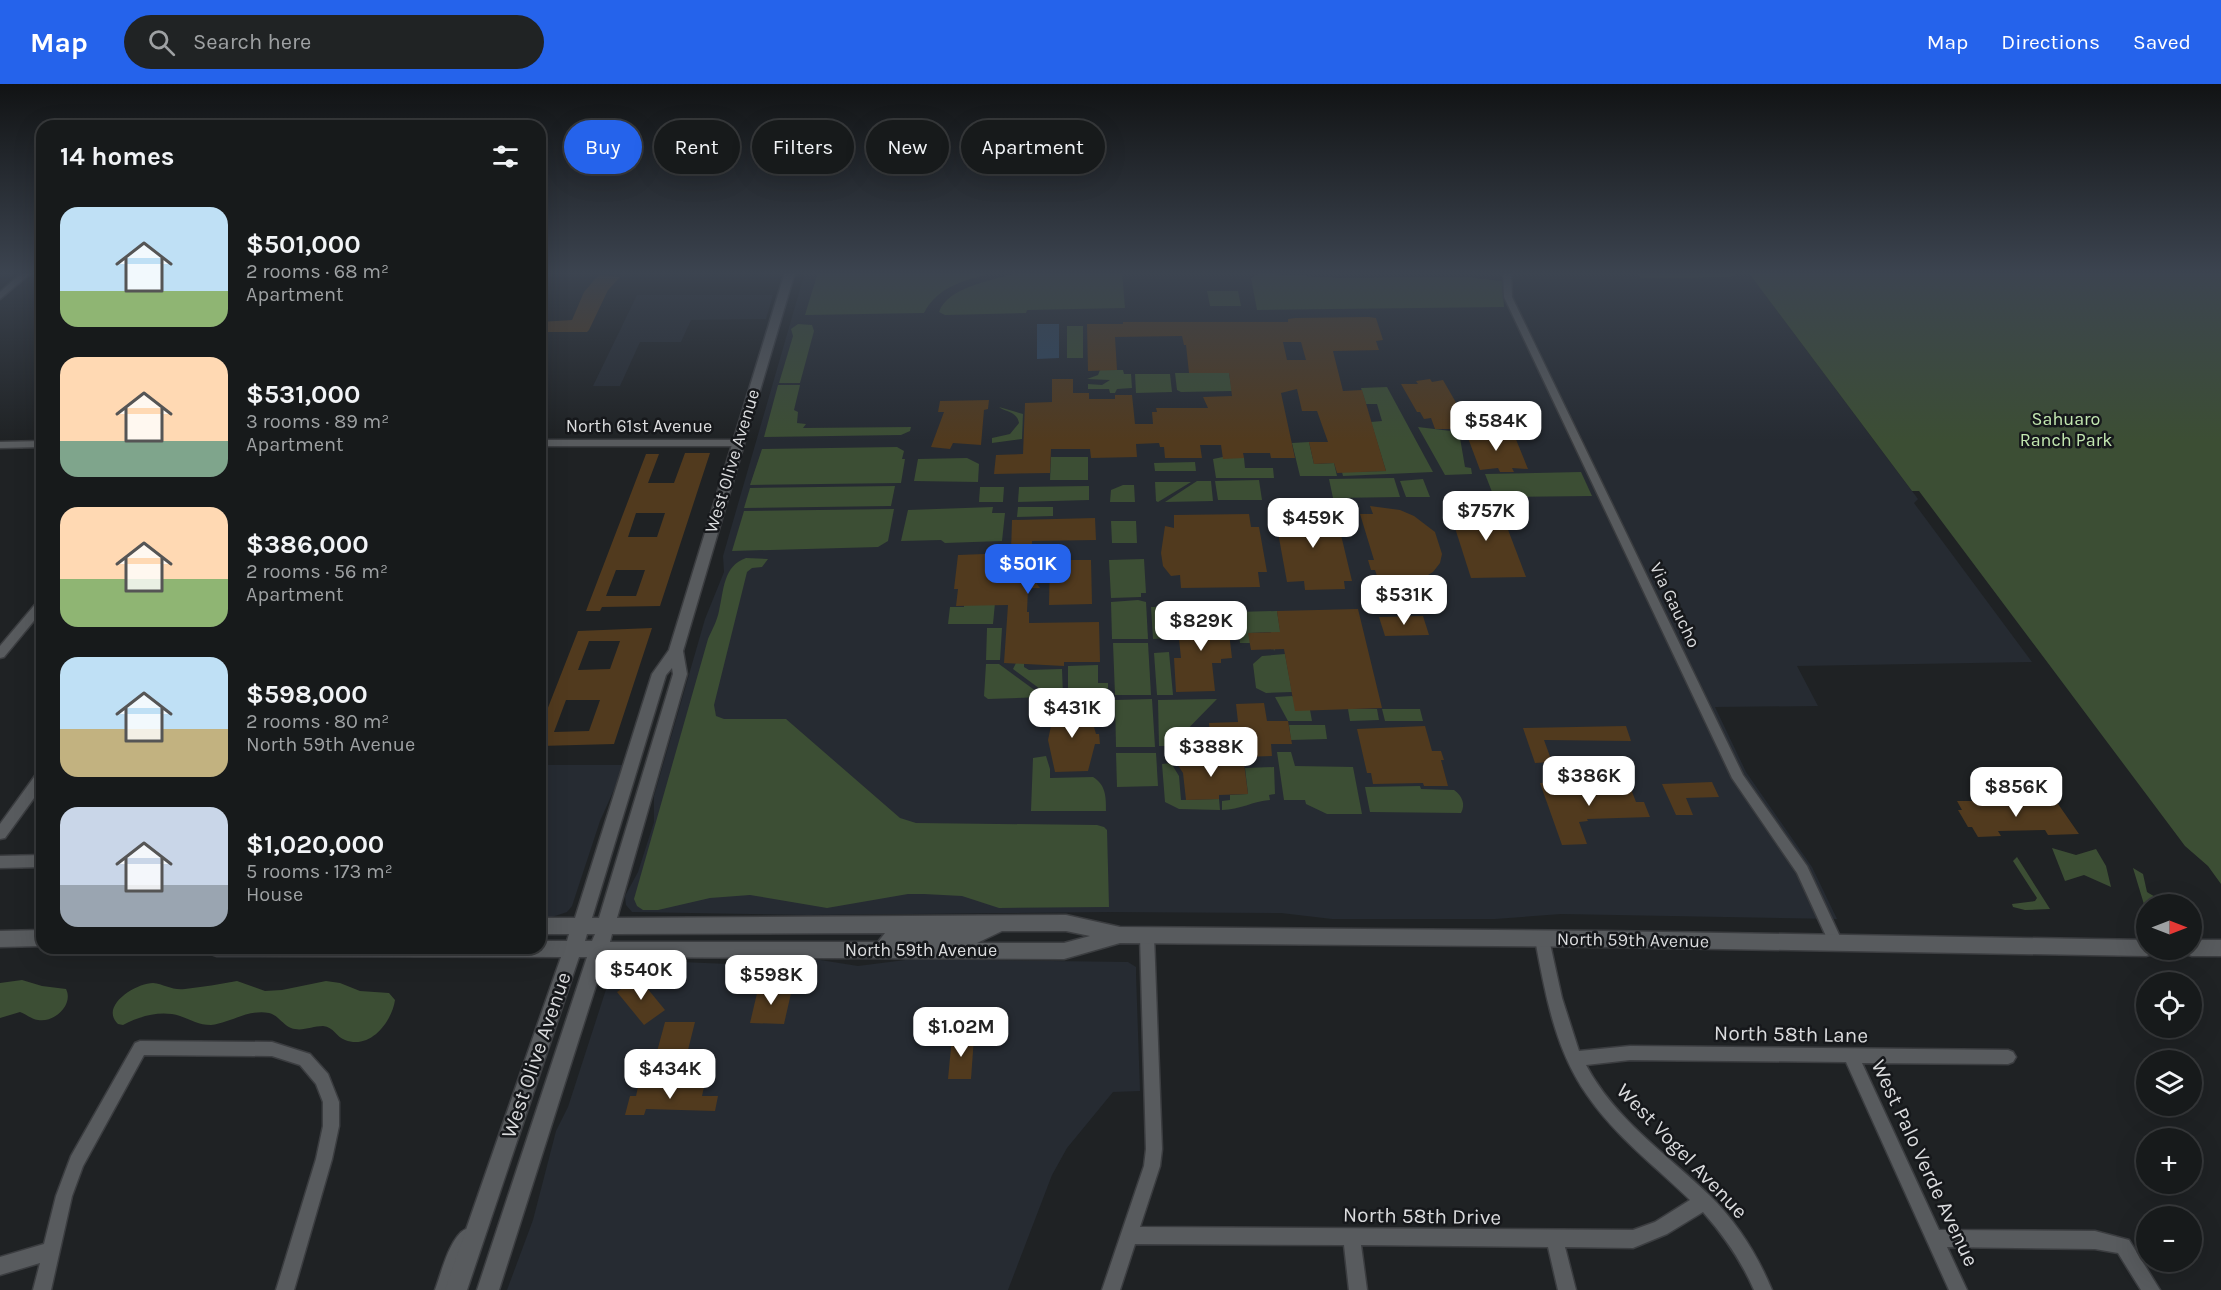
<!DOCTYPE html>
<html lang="en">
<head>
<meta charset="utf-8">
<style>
	body { margin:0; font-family:Karla,sans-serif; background:#202324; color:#f1f3f6; height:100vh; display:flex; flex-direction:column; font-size:22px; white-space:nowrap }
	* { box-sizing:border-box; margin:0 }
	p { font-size:20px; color:#9ea1a3 }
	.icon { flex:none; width:33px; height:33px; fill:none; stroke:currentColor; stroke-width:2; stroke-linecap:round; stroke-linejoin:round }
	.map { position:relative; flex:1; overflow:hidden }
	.sheet { position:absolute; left:36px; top:36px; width:510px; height:834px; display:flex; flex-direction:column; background:#171a1b; border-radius:18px; box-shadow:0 6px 24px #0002,0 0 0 2px #36383a }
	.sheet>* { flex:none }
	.guide { position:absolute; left:564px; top:36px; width:570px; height:54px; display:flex; gap:12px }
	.needle { width:39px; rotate:90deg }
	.fabs { position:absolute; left:2136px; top:810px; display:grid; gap:12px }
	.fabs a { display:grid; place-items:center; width:66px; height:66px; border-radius:50%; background:#171a1b; box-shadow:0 6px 24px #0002,0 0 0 2px #36383a; font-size:30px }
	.price { position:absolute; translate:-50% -51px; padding:0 14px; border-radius:12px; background:#fff; color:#222; font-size:20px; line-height:39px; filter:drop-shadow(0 2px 3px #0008) }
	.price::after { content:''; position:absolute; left:50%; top:36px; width:18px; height:14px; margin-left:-9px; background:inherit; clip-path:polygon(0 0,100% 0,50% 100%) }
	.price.current { background:#2563eb; color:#fff }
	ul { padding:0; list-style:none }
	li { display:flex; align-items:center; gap:18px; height:150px; padding:0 24px }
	li span { display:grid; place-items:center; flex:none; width:168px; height:120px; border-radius:18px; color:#555 }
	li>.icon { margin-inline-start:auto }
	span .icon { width:72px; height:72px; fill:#fffc; stroke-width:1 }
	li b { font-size:26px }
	h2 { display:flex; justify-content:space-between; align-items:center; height:72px; padding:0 24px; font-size:26px }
	.pill { padding:0 21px; border-radius:27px; background:#171a1b; box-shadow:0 6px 24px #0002,0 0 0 2px #36383a; font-size:21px; line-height:54px }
	.pill.current { background:#2563eb; color:#fff }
	header { display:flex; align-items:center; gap:36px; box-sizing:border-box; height:84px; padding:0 30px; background:#2563eb; color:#fff }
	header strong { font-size:28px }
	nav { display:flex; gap:33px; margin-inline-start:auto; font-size:21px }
	.search { width:420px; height:54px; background:#202324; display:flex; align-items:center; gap:15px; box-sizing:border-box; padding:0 21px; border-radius:33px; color:#9ea1a3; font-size:22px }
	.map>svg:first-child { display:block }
	.built { fill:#262b32 }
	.green { fill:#3c4e34 }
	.water { fill:#304861 }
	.building { fill:#513a1e; fill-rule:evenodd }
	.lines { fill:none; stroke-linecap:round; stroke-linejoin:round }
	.street-casing { stroke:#3b3d40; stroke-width:3 }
	.secondary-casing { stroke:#3b3d40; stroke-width:3 }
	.street { fill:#585b5e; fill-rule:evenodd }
	.secondary { fill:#585b5e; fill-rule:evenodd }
	.labels { text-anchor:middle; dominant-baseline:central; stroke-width:5; stroke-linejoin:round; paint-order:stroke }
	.park-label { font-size:18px; fill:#c3e8b1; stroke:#16181b }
	.street-label { font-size:18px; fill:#dadbdd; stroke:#16181b }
	.near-street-label { font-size:21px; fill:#dadbdd; stroke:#16181b }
</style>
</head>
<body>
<header>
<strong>Map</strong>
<div class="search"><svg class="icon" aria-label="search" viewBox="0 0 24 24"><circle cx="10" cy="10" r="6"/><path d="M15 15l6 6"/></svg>Search here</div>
<nav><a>Map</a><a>Directions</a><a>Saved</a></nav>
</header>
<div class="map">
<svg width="2221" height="1206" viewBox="0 0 2221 1206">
	<rect width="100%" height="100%" fill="#1f2224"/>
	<g class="built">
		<path d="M805,188H1748L1918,415L1914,419L2032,578L1797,582L1818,622L1715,623L1746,688L1812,783L1837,835L1561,830L1495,835H1332L1281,829L1106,828L808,831L632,828L626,821L625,812L638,788L654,738V712L705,535L724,488L723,472Z"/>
		<path d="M637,211H773L766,235L691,236L681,258H640L620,302H593Z"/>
		<path d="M540,681H625L600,737L572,822L567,828L546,835L540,834Z"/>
		<path d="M761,875H814L858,882L913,875L1128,878L1136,883V890L1140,1007L1113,1008L1067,1064L1052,1091L1008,1206H507L533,1136L556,1047L568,1023L611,890L617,883L633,876L729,880Z"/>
	</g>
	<g class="green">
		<path d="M818,188H997C969,195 938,201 924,229L805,231Z"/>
		<path d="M1022,188H1122L1125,224L1027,226L1026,229L945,231L939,228C948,202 998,195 1022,188Z"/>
		<path d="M1633,188H1737V189L1731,193L1642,194Z"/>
		<path d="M1748,188H2221V800L2208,782L2185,762L1919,407H1912Z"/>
		<path d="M1259,189L1337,194L1466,193L1502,197L1504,223L1257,226L1251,194Z"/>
		<path d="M1207,207H1238L1241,222H1210Z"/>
		<path d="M798,240L812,241L814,247L800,299H779L793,252L791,245Z"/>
		<rect x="1067" y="242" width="16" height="32"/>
		<path d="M1100,286H1123L1124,290H1131L1132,304L1117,305L1115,309H1110L1109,305H1088V300L1102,301L1110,296L1087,295L1098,291Z"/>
		<path d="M1175,289H1229L1232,307L1181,308L1177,306Z"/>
		<path d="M1135,290H1170L1172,308L1136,309Z"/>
		<path d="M778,301H800L794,326L798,328L797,339L806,340L803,344L911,343L910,347L901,351L764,353Z"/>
		<path d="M1387,303L1433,388L1343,392L1342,388L1386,387L1371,338L1382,337L1377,320H1366L1361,304Z"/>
		<path d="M999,323L1023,330L1022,355L992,359V354L1010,350L1019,339C1017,327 1005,328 999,323Z"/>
		<path d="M1418,343L1459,348L1465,383L1471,384L1472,390L1445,391Z"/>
		<path d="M1309,358L1314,380L1334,379L1337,392H1300L1292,359Z"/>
		<path d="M897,363L904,367L902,375H905L901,399L750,401L762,365Z"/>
		<path d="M1051,373H1088V396H1050Z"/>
		<path d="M1223,373L1244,374L1245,384H1273L1274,394H1216L1213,375Z"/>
		<path d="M967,374L979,380L978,398L914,397L918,375Z"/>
		<path d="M1195,378L1196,387H1155L1154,379Z"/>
		<path d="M1581,388L1592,412L1494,413L1485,390Z"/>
		<path d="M1394,394L1400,413L1333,414L1329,395Z"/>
		<path d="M1423,395L1430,413H1406L1400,397Z"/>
		<path d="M1259,396L1262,416H1218L1215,397Z"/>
		<path d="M1197,397H1211L1213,417L1165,418Z"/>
		<path d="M1155,398H1191L1158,418L1156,417Z"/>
		<path d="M1123,401H1134L1135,418H1110L1111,406Z"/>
		<path d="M895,402L891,422L744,424L750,404Z"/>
		<path d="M1089,402V416L1018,418L1019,403Z"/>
		<path d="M980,403H1004L1003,418H979Z"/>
		<path d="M993,423L992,429H1005L1002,457L945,459L941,456L901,457L908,426Z"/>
		<path d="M1018,423H1053V432L1017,433Z"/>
		<path d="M894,425L888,457L878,463L732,467L744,427Z"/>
		<path d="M1111,437H1136L1137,459H1112Z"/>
		<path d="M746,474L768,475L762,483L752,484L747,488L714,621L716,632L724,635H786L900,734L916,739L1097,741L1104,743L1107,746L1109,823L999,824L962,812L924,810H908L827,824L750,811L710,814L658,826H643L637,822L634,815L708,555C712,546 717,537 719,527C724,506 723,482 746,474Z"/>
		<path d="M1144,475L1146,509H1141V513L1111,514L1109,476Z"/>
		<path d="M1138,516L1146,518L1148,555H1112L1111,518Z"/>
		<path d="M995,519L993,540H948L950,523H964V520Z"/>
		<path d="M1151,523H1167L1173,527L1167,536L1168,554L1153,555Z"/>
		<path d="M1230,527V532L1182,533L1183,550H1173L1172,536L1181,528Z"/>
		<path d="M1277,527L1281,552L1274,567L1271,548L1249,549L1250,559H1240L1236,528Z"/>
		<path d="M987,544H1002L1000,576H986Z"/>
		<path d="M1113,559H1148L1151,611H1115Z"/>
		<path d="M1169,568L1173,611H1157L1154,569Z"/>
		<path d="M1285,570L1292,608L1266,609L1256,604L1253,580L1262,572Z"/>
		<path d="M1016,579H1024V583L1029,586L1062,585L1063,612L1051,613L1013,585Z"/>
		<path d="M986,580H999L1044,613L988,615L984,612Z"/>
		<path d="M1098,581V599H1108V612L1068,613V582Z"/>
		<path d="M1292,612L1310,626L1312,637H1288L1275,613Z"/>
		<path d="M1152,615L1155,663H1116L1115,616Z"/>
		<path d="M1217,615L1171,662H1159L1158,616Z"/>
		<path d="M1050,617L1051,628L1046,638L1033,636V618Z"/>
		<path d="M1348,625H1377L1379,636L1350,637Z"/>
		<path d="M1382,625H1420L1423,637H1385Z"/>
		<path d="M1289,641H1325L1327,655L1291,656Z"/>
		<path d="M1277,668H1291L1295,682L1353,683L1362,730H1327L1306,720L1305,716H1284Z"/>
		<path d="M1116,669H1156L1158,702L1117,703Z"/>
		<path d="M1046,672L1050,685V694L1093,693C1106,701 1106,713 1106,727H1031L1033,674Z"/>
		<path d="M1171,679L1179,692L1181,716L1219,715L1220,726L1179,725L1165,718L1162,680Z"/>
		<path d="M1274,683L1275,710L1269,711L1270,716C1253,717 1240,726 1222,726V717L1230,716V711L1248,710L1245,684Z"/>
		<path d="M1420,702L1421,705L1454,706C1462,712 1466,720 1461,729L1370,728L1365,703Z"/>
		<path d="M2052,764L2076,771L2096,765L2106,782L2111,803L2084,791L2065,797Z"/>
		<path d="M2017,773L2050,825L2025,826L2013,823L2012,820L2035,817L2037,814L2013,777Z"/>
		<path d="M2133,784L2143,790L2147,808C2162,818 2172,815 2186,820H2146V827Z"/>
		<path d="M22,896L42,902L66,905C74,921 54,939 38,936C31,935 26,930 20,928L0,934V899Z"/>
		<path d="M237,897L265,907L282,906L326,897L340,899L360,907L389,909L395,916C392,937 371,966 345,956C336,953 334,943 323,942C312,942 302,948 291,944C283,941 278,931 269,929C248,925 230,939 211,941C199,941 191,936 180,932C161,926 140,932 123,941L118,940C99,922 136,899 153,899C164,900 173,907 185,905C203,903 220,900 237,897Z"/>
	</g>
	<path class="water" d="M1037,240H1059V274L1037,275Z"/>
	<g class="building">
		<path d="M601,191L620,193L608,206L589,246L587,248H540V238L572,236L584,208L596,194Z"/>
		<path d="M1369,233L1376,234L1383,256L1376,257L1379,266L1333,267L1343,307L1362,306L1386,387L1337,389L1334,379L1314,380L1309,358H1328L1317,327H1302L1297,305L1281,309L1295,374H1271L1270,369H1243L1244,374L1223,375L1221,361H1200L1202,374H1165L1164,363H1160L1159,359L1136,360L1137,373L1091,374L1090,365H1051L1050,389L994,390L996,371L1023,370L1025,319L1052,318V295H1073V309H1089V315H1115V311H1132L1135,340H1153L1152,328H1157L1156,324H1208L1203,313L1232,312L1229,289H1189L1186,261H1184L1182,252L1115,253L1117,286L1088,287L1087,240H1123V238H1288V235L1295,234ZM1283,258H1301L1306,276H1287Z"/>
		<path d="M1430,295L1432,298L1443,296L1462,329L1495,325L1500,335L1456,345H1435L1431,334L1424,335L1420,328H1417L1401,300H1418L1416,297Z"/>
		<path d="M989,316L988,325L984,326L981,361L953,359L950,365L931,363L944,328H938L940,317Z"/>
		<path d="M1465,346L1515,353L1528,385L1512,384L1514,388H1500L1498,384L1480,386Z"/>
		<path d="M685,369H710L660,522L602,523L600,527H586L646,370H659L648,399H674ZM636,429H665L657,453H628ZM616,486H645L636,512H606Z"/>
		<path d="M1370,422L1400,426L1414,432L1435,448L1442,470L1440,479L1433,488L1423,494L1392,501L1389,493L1377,492L1375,486H1371L1368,476H1374L1360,430H1373Z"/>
		<path d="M1448,422H1499L1526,493L1471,494Z"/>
		<path d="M1288,424H1322L1324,430H1336L1352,497H1344L1345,505L1305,506L1304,497L1287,498L1275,432H1289Z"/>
		<path d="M1249,430L1251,443H1259L1267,488H1258L1260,503L1181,504L1180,491L1171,492L1163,482L1161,469L1165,442L1174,444V431Z"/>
		<path d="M1095,434L1096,456L1032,457L1031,492L1040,504H1028L1027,528H1029V539L1099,538L1100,578H1064V582L1004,579L1008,521L956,522L958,505H954L958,471L1011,469L1012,436Z"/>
		<path d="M1050,476H1091L1092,520L1049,521Z"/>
		<path d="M1358,525L1382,624L1295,627L1284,565L1251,566L1248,549L1280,548L1277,527Z"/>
		<path d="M1227,532L1232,574L1221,575V579H1212L1215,607L1176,608L1174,574H1181L1179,555H1184L1182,533Z"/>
		<path d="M1423,532L1429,551L1385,552L1379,533Z"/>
		<path d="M652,544L614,660L540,662V644L578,547ZM589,557H620L610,585L578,586ZM566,616H600L589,647L554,648Z"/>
		<path d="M1264,619L1267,637H1288L1292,660H1271L1272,672L1243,673L1241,661H1211L1209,639L1238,638L1236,620Z"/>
		<path d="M1088,622V629H1090L1096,650H1099L1100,660H1095L1088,687L1055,688L1048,656L1055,623Z"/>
		<path d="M1425,642L1432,667H1441L1444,676H1441L1448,702H1424L1423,699L1373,700L1371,689H1367L1357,645Z"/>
		<path d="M1626,642L1631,657L1544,656L1552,678L1535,679L1523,644Z"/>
		<path d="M1185,669L1214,677L1215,680L1244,679L1248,710L1219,711V715L1186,716L1183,689L1174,675Z"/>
		<path d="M1565,698L1566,702L1629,700L1636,718H1644L1650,733L1587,735L1588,737L1579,738L1587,760L1562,761L1540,699Z"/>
		<path d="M1712,698L1719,713L1686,714L1693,731H1676L1662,700Z"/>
		<path d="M1957,717H1979L1982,722L2028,721L2025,717H2056L2079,750L2048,751L2045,746L1998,747L2001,752L1978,753L1972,743H1968L1958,726H1962Z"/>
		<path d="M638,893L665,926L644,941L617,908Z"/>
		<path d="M758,905H792L784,940L750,939Z"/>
		<path d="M665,938H695L686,974L655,975Z"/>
		<path d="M952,953H974L971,995H948Z"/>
		<path d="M638,1003H704L702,1012H718L715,1027L646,1025L644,1031H625L630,1012H636Z"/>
	</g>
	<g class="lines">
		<defs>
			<g id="street">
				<path d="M23,188H32L0,215V208Z"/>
				<path d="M1503,188H1511L1512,213L1743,691L1807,782L1843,859L1841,863L1836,865L1831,863L1797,789L1732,694L1504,213Z"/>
				<path d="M540,356H738L743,359L738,362H540Z"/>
				<path d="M42,357V363L0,364V358Z"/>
				<path d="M42,516V527L4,573L0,574V562L38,517Z"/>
				<path d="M42,688V703L5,754L0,755V740L37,689Z"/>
				<path d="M42,771V783L0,784V772Z"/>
				<path d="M1147,846L1152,848L1154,852L1162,1065L1160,1082L1140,1143L1633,1146L1655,1138L1690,1116C1655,1082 1615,1052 1587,1011C1555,966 1545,909 1535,855L1537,851L1542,849L1547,851L1549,855L1562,914L1579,967L1630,962L2008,966L2013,968L2016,973L2013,978L2008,980L1862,979L1939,1146L2095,1147L2129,1156L2160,1206H2141L2118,1169L2095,1165L1947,1163L1967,1206H1949L1846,978L1630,976L1586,981C1614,1034 1666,1070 1709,1111C1737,1138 1757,1170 1772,1206H1754C1741,1176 1724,1152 1703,1128L1667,1150L1633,1164L1565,1163L1576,1206H1558L1548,1163L1361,1161L1367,1206H1349L1344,1161L1135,1160L1120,1206H1102L1144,1082L1146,1065L1140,852L1142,848Z"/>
				<path d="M140,957L272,958L310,970L328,990L339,1018V1042L332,1075L294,1206H276L316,1075L323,1042V1018L316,1000L300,981L272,972L144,971L83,1082L72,1112L51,1206H33L40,1179L0,1191V1173L44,1160L56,1112L71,1072L135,959Z"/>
				<path d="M466,1145L472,1148L475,1154L464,1173L453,1206H435C441,1190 450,1152 466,1145Z"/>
			</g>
			<g id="secondary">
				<path d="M785,188H795L683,567L687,590L617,834L1066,831L1120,843L1606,847L2146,856V866H2154L2152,870L2146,872L1606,863L1120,859L1064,875L605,873L499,1206H477L587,873H579L467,1206H445L561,873L217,872L211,870L208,864H540V857H567L569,850H540V834H575L652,590L669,566ZM672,584L673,590L599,834H592L666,591ZM1002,847H1066L1090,852L1064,859H977ZM885,849L878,858H610L612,850ZM587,850H595L592,857H585Z"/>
				<path d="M42,846V862L0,863V847Z"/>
				<path d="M2192,856H2221V872H2192L2186,870L2184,866H2192Z"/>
			</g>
		</defs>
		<use href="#street" class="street-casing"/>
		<use href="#secondary" class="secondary-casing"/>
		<use href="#street" class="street"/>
		<use href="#secondary" class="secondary"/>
	</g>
	<linearGradient id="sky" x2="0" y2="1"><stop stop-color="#111314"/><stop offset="0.53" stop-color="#3c4450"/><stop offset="1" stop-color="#3c4450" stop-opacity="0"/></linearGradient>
	<rect width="2221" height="357" fill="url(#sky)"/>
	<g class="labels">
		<g class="park-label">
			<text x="2066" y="335">Sahuaro<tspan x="2066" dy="21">Ranch Park</tspan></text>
		</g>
		<g class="street-label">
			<text x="639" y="342">North 61st Avenue</text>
			<text transform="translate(732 377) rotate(-73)">West Olive Avenue</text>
			<text transform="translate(1675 521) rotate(64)">Via Gaucho</text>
			<text transform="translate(1633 856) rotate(1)">North 59th Avenue</text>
			<text x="921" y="866">North 59th Avenue</text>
		</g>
		<g class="near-street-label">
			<text transform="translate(1791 950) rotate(1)">North 58th Lane</text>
			<text transform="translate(536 971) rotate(-71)">West Olive Avenue</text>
			<text transform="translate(1682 1067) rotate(46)">West Vogel Avenue</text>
			<text transform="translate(1925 1079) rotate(65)">West Palo Verde Avenue</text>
			<text transform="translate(1422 1132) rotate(1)">North 58th Drive</text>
		</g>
	</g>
</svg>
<div class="fabs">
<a><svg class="needle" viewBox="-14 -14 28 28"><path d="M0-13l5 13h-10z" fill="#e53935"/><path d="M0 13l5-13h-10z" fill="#9ea1a3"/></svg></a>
<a><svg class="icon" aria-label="locate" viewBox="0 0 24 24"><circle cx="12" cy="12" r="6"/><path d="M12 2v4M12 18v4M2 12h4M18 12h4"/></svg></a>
<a><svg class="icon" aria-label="layers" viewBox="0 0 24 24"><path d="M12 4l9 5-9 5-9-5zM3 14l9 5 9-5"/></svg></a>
<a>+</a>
<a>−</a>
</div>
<b class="price" style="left:1496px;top:368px">$584K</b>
<b class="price" style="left:1486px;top:458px">$757K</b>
<b class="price" style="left:1313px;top:465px">$459K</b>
<b class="price current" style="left:1028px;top:511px">$501K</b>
<b class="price" style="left:1404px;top:542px">$531K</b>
<b class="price" style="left:1201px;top:568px">$829K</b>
<b class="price" style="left:1072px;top:655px">$431K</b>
<b class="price" style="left:1211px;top:694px">$388K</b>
<b class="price" style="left:1589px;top:723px">$386K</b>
<b class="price" style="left:2016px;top:734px">$856K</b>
<b class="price" style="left:641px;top:917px">$540K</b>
<b class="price" style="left:771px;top:922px">$598K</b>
<b class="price" style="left:961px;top:974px">$1.02M</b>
<b class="price" style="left:670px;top:1016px">$434K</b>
<div class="guide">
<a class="pill current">Buy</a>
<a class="pill">Rent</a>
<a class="pill">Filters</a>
<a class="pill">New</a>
<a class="pill">Apartment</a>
</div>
<section class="sheet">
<h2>14 homes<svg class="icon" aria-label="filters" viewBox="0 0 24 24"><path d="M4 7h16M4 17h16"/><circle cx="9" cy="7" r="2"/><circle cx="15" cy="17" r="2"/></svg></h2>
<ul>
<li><span style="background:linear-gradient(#bfe0f5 70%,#8fb573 0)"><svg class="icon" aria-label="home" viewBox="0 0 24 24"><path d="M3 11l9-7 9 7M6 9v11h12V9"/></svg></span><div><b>$501,000</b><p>2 rooms · 68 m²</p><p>Apartment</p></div></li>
<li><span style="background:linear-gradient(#ffd9b3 70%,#7fa58c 0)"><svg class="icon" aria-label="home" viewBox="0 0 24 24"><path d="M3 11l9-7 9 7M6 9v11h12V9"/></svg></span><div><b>$531,000</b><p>3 rooms · 89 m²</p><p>Apartment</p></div></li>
<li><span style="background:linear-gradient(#ffd9b3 60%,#8fb573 0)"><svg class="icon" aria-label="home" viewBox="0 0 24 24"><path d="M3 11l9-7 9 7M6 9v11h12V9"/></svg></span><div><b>$386,000</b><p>2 rooms · 56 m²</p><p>Apartment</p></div></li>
<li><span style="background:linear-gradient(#bfe0f5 60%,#c2b280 0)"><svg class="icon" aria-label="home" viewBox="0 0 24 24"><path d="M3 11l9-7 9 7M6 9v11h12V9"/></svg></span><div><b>$598,000</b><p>2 rooms · 80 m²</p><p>North 59th Avenue</p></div></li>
<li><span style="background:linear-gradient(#c9d6e8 65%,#9aa5b1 0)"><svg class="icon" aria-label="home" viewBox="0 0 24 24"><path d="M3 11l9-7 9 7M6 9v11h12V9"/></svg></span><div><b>$1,020,000</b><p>5 rooms · 173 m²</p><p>House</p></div></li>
</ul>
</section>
</div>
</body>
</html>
